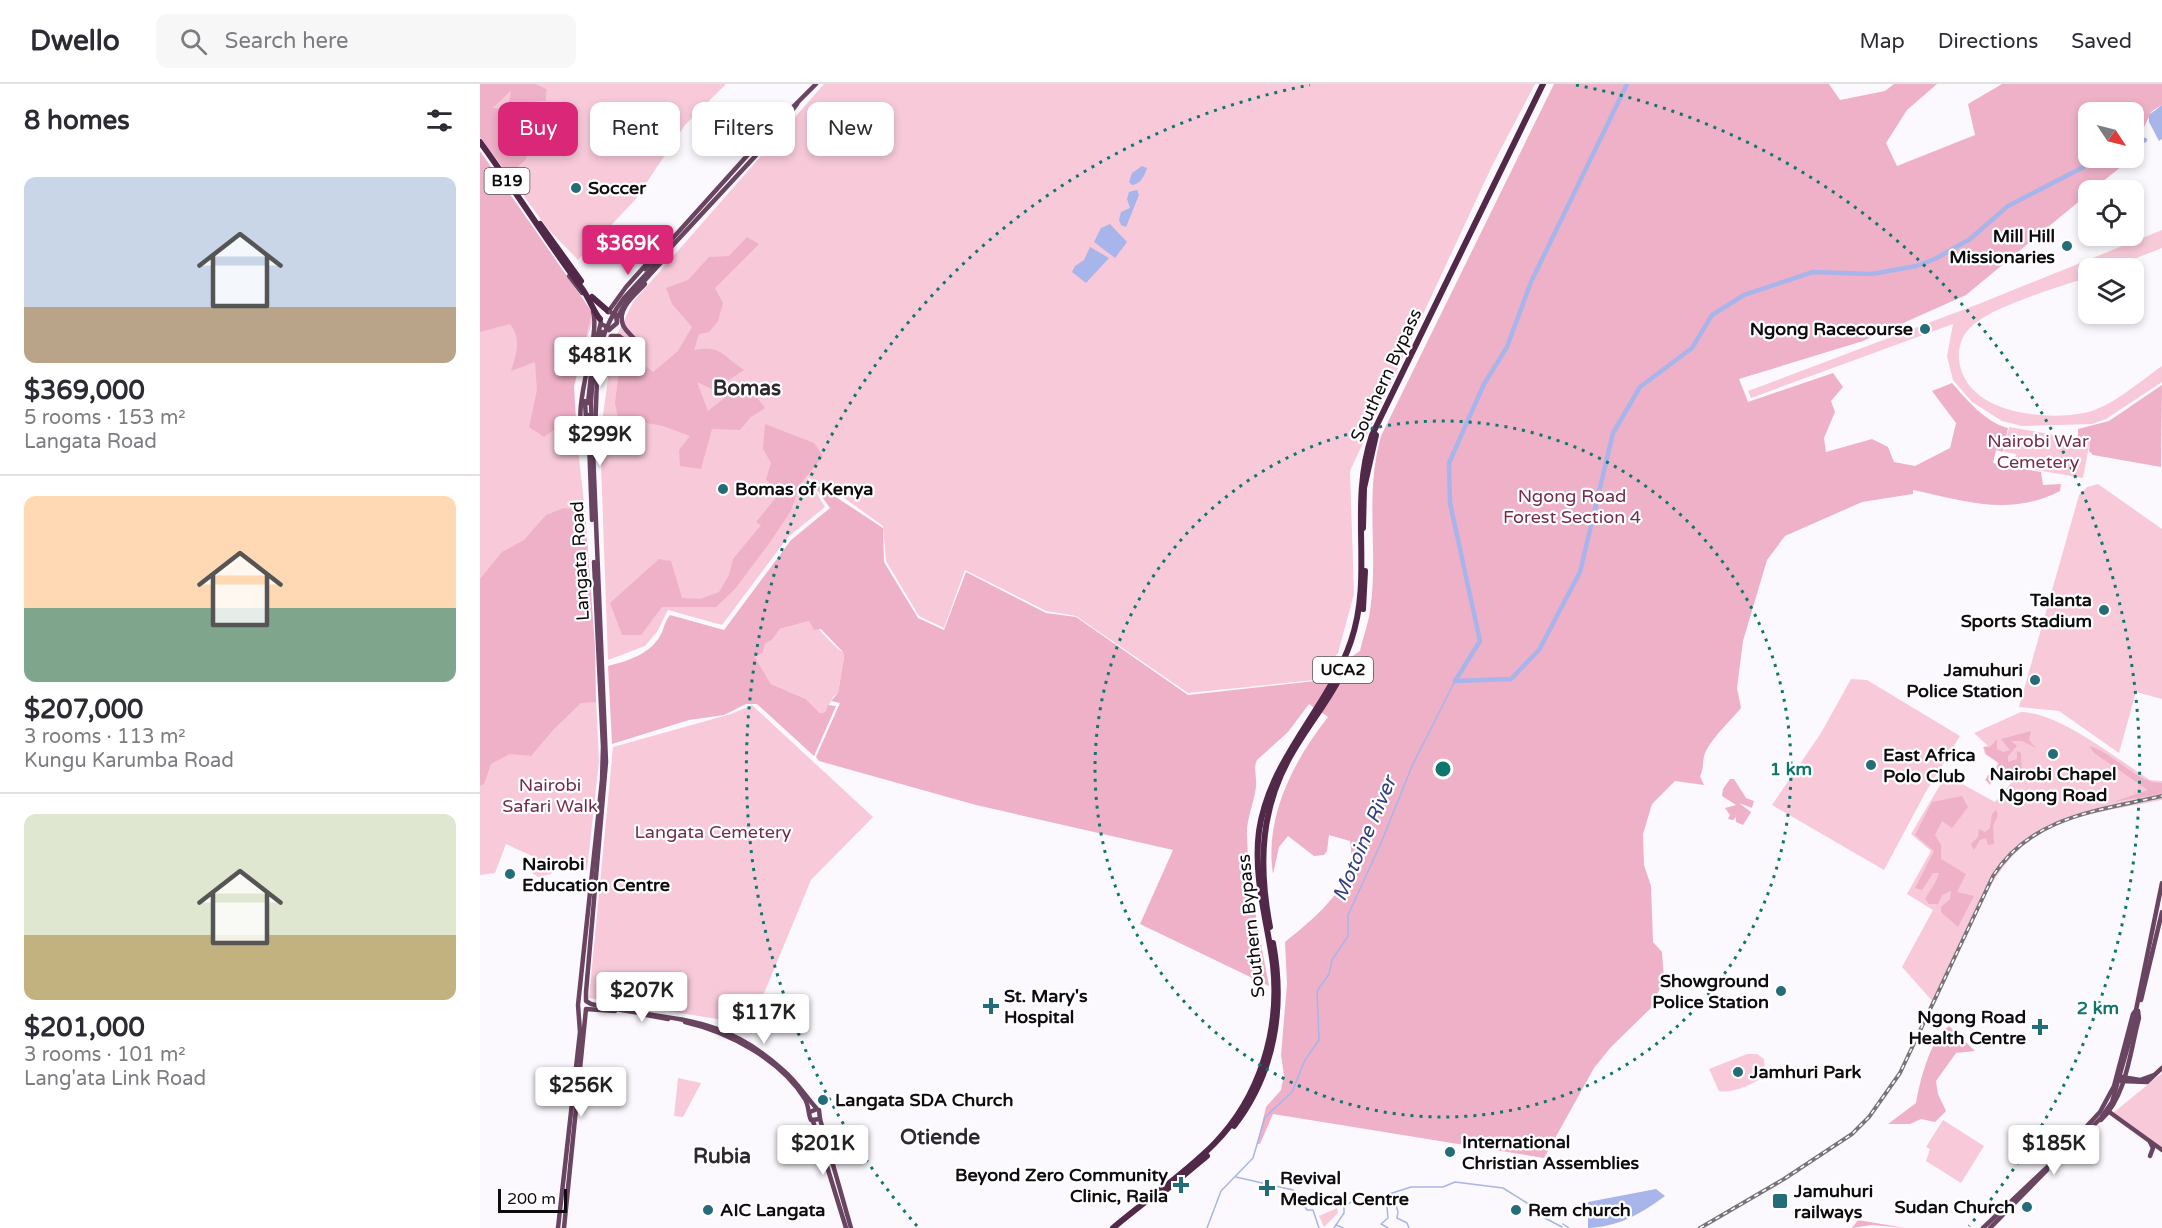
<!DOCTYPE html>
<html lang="en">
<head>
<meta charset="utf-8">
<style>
	body { margin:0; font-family:"Varela Round",sans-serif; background:#f7f7f7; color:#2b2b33; height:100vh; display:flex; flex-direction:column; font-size:22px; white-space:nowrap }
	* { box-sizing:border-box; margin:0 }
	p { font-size:20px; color:#7c7c81 }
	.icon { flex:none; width:33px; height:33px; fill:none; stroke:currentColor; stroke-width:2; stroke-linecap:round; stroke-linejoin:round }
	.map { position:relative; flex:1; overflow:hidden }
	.drawer { display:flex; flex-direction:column; background:#fff; width:480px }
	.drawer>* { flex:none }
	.hud { position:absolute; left:18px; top:18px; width:570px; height:54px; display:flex; gap:12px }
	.needle { width:39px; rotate:125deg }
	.tools { position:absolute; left:1598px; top:18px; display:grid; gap:12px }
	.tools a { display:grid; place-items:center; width:66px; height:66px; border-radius:12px; background:#fff; box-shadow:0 3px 9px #0003; font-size:30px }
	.scale { position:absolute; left:18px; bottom:15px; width:69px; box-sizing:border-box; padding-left:6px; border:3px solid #0f0c10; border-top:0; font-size:16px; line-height:21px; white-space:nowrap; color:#0f0c10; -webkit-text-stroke:4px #fff; paint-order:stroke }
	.price { position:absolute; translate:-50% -51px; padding:0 14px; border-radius:6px; background:#fff; color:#222; font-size:20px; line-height:39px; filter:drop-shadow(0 2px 3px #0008) }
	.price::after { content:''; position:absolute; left:50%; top:36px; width:18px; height:14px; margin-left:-9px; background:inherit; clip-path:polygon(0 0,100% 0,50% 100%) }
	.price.current { background:#db2777; color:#fff }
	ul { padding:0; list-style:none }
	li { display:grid; align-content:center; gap:12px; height:318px; padding:0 24px }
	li+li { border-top:2px solid #e1e1e2 }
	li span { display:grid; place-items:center; height:186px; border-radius:12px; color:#555 }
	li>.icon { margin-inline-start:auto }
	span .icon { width:108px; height:108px; fill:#fffc; stroke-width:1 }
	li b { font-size:26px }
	h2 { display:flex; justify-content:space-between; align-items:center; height:72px; padding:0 24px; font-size:26px }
	.pill { padding:0 21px; border-radius:12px; background:#fff; box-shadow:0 3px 9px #0003; font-size:21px; line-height:54px }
	.pill.current { background:#db2777; color:#fff }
	header { display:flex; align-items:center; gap:36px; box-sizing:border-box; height:84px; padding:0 30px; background:#fff; border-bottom:2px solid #e1e1e2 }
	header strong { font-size:28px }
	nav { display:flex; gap:33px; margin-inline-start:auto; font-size:21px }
	.search { width:420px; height:54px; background:#f7f7f7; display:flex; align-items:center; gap:15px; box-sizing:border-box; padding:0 21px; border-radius:12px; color:#7c7c81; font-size:22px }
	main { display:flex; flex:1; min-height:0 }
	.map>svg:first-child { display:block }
	.green { fill:#f8cad9 }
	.forest { fill:#efb1c7 }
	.water { fill:#a7b5ea }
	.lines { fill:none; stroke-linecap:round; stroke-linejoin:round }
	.stream { stroke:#a7b5ea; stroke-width:1.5 }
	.river { stroke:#a7b5ea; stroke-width:4.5 }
	.major { stroke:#6a4561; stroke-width:4.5 }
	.highway { stroke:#522849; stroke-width:6 }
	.rail-casing { stroke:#777479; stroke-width:4 }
	.rail { stroke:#fff; stroke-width:1.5; stroke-dasharray:4.5; stroke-linecap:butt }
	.major-bridge { stroke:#6a4561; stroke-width:4.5 }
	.ring { fill:none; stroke:#0f766e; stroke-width:3; stroke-dasharray:3 6 }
	.poi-dot { fill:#246c78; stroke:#fff; stroke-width:2 }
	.labels { text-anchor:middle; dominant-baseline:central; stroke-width:4.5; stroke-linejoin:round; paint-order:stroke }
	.shield { fill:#fff; stroke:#575558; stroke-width:1.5 }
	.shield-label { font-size:16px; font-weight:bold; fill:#0f0c10 }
	.poi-label { font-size:18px; font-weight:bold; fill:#0f0c10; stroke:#fff; text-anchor:start }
	.street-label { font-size:18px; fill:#0f0c10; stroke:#fff }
	.park-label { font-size:18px; fill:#752c4c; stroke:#fff }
	.water-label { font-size:20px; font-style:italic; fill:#333e7e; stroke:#fff }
	.quarter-label { font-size:21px; font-weight:bold; fill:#2e2831; stroke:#fff }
	.centre { fill:#0f766e; stroke:#fff; stroke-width:3 }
	.ring-label { font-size:18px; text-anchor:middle; font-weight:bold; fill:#0f766e; stroke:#fff; stroke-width:4.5; stroke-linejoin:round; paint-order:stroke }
</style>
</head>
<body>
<header>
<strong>Dwello</strong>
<div class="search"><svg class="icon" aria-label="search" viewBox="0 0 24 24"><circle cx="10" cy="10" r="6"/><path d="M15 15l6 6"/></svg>Search here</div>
<nav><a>Map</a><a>Directions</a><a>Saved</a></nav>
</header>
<main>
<section class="drawer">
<h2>8 homes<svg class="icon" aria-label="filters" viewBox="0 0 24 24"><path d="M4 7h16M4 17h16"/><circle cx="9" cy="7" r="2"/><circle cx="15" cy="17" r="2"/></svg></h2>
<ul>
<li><span style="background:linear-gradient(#c9d6e8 70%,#b9a48a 0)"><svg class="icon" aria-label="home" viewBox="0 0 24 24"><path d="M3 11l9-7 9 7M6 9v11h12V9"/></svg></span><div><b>$369,000</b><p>5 rooms · 153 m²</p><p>Langata Road</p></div></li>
<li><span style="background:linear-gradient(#ffd9b3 60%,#7fa58c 0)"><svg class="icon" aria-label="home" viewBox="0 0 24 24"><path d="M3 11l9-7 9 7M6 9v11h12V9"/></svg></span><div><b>$207,000</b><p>3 rooms · 113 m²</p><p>Kungu Karumba Road</p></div></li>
<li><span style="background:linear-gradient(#dfe7d0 65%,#c2b280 0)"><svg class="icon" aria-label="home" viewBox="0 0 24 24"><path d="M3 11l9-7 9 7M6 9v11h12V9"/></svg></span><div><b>$201,000</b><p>3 rooms · 101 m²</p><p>Lang'ata Link Road</p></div></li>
</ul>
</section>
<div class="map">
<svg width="1682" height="1144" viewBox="0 0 1682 1144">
	<rect width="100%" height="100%" fill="#fcf9fe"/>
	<g class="green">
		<path d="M56,0H246L205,41L155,116L98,176L68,145L29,92L37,87L22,25H12L32,6L45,48L52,31L43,25L42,19L66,17L67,5Z"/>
		<path d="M344,0H1055L1012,82L870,387L874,510L858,569L835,596L708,609L596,532L566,527L485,486L464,544L439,532L406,477L403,442L360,411L327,393L345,423L308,453L242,541L188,526L177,548L165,562L128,576L120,352L133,259L153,218Z"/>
		<path d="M0,71L114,233L91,302L105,427L100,426L12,659L49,672L98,618L116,615L119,677L107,786H73L71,790L58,793L51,788L52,772L26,760L15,789L0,791Z"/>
		<path d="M1682,146V164L1631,184H1608V193C1577,204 1519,220 1494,240C1483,249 1478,261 1479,276C1485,329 1563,337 1604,329C1632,323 1659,298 1682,282V298L1626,335L1612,340L1542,342L1522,337L1492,318L1473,296L1467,272L1473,240L1271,314L1268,307L1501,219Z"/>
		<path d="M1529,343L1610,357L1603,394L1534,382L1536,370L1524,368Z"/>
		<path d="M1618,400L1682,445V615L1656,608L1639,669L1579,627L1539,623L1599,411L1607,403Z"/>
		<path d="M329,537C342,545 350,561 363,568L364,573L358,609L353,613L345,628L340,629L326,615L291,600L275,573L283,569L285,560L292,556L300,545Z"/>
		<path d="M1371,595L1387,596L1480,652L1444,711L1404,786L1292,721L1341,649Z"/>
		<path d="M272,621L393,733L331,796L273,936L261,939L109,914L133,663L251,630Z"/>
		<path d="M1541,628C1579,628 1637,675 1670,696L1682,697V716C1648,723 1602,729 1570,743C1510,770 1482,863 1455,920L1422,883L1453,826L1427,810L1451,767L1431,750L1466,691L1515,718L1537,692L1533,688L1529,697L1523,690L1524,686L1521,696L1514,695L1510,701L1505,696L1508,691L1514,689L1518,679L1505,670L1503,663L1508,662L1494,649Z"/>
		<path d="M1267,970H1277L1284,975L1285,991C1275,1000 1251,1010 1239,1007L1229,985Z"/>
		<path d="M1682,989V1065L1633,1029Z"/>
		<path d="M198,994L221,999L203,1033L194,1032Z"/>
		<path d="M1463,1036L1504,1062L1481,1099L1446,1077L1450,1065L1446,1063Z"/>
		<path d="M857,1124L858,1129L844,1143L839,1132Z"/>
	</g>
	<g class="forest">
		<path d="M0,0H56L67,5L66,17L42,19L43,25L53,31L45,48C27,34 27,29 31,7L13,24L22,25L27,39L49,62L46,75L29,92L0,53Z"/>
		<path d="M1074,0H1349L1360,16L1405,7L1414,0H1457L1427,26L1406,59L1417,82L1495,51L1488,20L1522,0H1682V21L1672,27L1653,65V28H1608V74H1649L1646,79L1612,106H1608V110L1486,211L1383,257L1259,295L1268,318L1353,289L1363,303L1351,317L1355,328L1344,354L1346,368L1392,355L1408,363L1414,378L1435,382L1470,364L1476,339L1452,307L1472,299C1486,315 1506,339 1528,344L1523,368L1516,366L1513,379L1561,388L1563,401L1581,400L1580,407C1530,433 1486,417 1433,406V410L1382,418L1305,452L1287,476L1263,557L1257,604L1261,624C1250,637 1235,651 1227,665C1221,675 1225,683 1220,692L1224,701L1195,697L1172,720L1163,750L1164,781L1171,802L1173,858L1182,868L1184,895L1171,924L1131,963L1114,984L1064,1074L793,1030L780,1060H777L786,1023L801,1006L804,991L801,971L807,900L805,858C834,834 879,800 870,757L849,751L847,767L844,771L834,772L808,752L799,763L793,790C784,733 814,676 848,633L829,620L808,648L777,676C773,684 777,693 776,703C774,719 766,736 767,752C768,802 780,852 789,902L660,840L693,766L496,721L339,677L336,673L360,619L351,617L358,609L364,573L363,568L341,545L334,546L329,537L300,545L292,556L285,560L283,569L275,573L291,600L326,615L340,629L345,628L348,621L356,622L334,672L277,620H266L244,631L209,636L132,660L128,582C147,577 169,571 180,552C184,546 184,538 190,531L244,546L311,456L350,424L330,396L403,444L404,478L438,534L464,546L486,488L566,529L596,533L708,611L835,597L880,567C883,554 888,540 890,527C899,468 884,412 901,352Z"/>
		<path d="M0,67L112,228L94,303L96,336L87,337L64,353L49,343L57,306L55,278L31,287C36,271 42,255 30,240L0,248Z"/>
		<path d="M267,153L279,160L235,204L243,219L238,237L229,248L219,250L214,266C241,261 242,271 264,286L234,306L217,298L228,327L248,311L276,312L285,324L271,333L260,346L232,345L221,385L200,382L199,366L210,352L183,342L161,338L143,359L135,319L142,264L173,288L198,267L212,243L192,220L186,204L208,196L229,173L249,172Z"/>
		<path d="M1682,301L1681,383L1613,371L1609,367L1610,356L1598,354V345L1629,337Z"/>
		<path d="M285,340L334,359L343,372L319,402L311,427L288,461L255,505L236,523H182L161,551H142L130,519L179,475L191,477L202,514L220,515L239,508L249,491L253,475L281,441L276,438L298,411L286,395L291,379L283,365Z"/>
		<path d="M84,424L105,427L115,562L116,618L101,619L74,645L51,672L30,670L11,680L4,700L0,702V495L22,468L44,456L66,431Z"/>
		<path d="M1551,647L1549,656L1556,664L1542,657H1531L1537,662L1528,672V678L1537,675V667L1541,669L1542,686L1538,691L1532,686L1529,695L1524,690L1527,687L1524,685L1520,690V696L1514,694L1510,700L1506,696L1508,691L1514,689L1519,679L1506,670L1504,663H1510L1517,655V665L1523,668L1530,666L1521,655Z"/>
		<path d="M1609,662C1635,669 1655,699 1682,699V710L1633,718L1668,706L1614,669Z"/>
		<path d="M1250,695H1254L1266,714L1274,717L1272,724L1259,719L1271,728L1263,741L1256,738V733L1253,736L1248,735L1250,731L1245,724L1256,721L1242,712L1243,705Z"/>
		<path d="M1482,712L1488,723L1472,744L1462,737L1455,751L1461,761V775L1486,790L1477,808L1494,812L1478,843L1461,828V823L1470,815L1471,807L1462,811L1458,820H1449L1445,815L1455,799L1459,789H1453L1442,806L1435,804L1454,767L1435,751L1452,718Z"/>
		<path d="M1516,726L1518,731L1513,742L1514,760L1508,761L1506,754L1500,756L1494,766L1491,760L1498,753L1499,745L1505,748L1510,744L1512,730Z"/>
		<path d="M1469,942L1495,967L1476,969L1456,997L1458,1010L1466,1027L1455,1038L1441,1035L1430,1040H1408L1436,1019C1440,997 1450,955 1469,942Z"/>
		<path d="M1378,1136L1425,1144L1392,1141L1372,1144Z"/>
	</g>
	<g class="water">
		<path d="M1682,21V55L1679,57L1669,38V31Z"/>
		<path d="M662,82L667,84C665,91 660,101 652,101L649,98L652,89Z"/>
		<path d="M657,106L659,111L646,143L641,141L639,136L641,128L650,124L647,115L649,108Z"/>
		<path d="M630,140L647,158L635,174L614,158L621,144Z"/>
		<path d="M610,163L629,174L606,199L592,188L595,182L604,176Z"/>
		<path d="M1176,1105L1185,1112C1161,1130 1137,1143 1108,1144V1118Z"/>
	</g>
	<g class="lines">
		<g class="stream">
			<path d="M756,1093L813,1106L827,1126H833L839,1144"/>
			<path d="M913,1110L918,1128L917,1134L927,1139L929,1144"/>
			<path d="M906,1113L908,1134L901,1140L908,1144"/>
			<path d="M1083,1140L1089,1144"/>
			<path d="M856,1141L863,1144"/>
			<path d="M727,1144L741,1107L773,1074L785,1033L812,1008L825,976L839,956L837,907L849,890L852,876L868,852V831L901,759L932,682L975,597"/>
			<path d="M854,1144L864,1129V1123L878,1113L906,1111L931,1103H963L975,1098L1023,1104L1047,1119L1057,1120L1063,1133L1082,1143"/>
		</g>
		<g class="river">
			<path d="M1653,60L1665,56"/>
			<path d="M975,597L1031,595L1059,566L1100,488L1133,349L1160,303L1212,264L1232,231L1264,211L1333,188L1392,190L1436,182L1455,175L1490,155L1528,122L1621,74"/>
			<path d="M975,597L1000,557L970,419L969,379L1004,300L1027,263L1051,198L1147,0"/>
		</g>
		<g class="major">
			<path d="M317,20L291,55L144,214C122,242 112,284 111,319L126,678L106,908V917L111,920C188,938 239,927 304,987C317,998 326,1013 337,1025L330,1028"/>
			<path d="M165,185L293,43L336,0"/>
			<path d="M89,192L102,209"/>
			<path d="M128,228L146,203L180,165"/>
			<path d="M137,234L147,216L185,174"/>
			<path d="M129,246L137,239L136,231"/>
			<path d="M156,257C152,251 146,248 143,241C136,225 156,210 165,200"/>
			<path d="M113,270L121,238"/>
			<path d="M117,297L131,252H139L154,263"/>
			<path d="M105,317L106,336"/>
			<path d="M108,319L111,291L122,248"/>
			<path d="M108,331L112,436"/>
			<path d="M115,349L117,295"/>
			<path d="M109,361C84,333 122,259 113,227"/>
			<path d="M1661,916L1682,828"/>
			<path d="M161,930L188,935"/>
			<path d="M205,938C249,948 301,976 325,1015C329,1022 328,1030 331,1036L340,1035L339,1026"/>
			<path d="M1642,993L1660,996L1674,991"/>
			<path d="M1641,997L1667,998L1682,984"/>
			<path d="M1628,1027L1682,1066"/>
			<path d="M340,1035L371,1144"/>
			<path d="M1621,1036C1647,1011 1650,967 1659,934L1658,927"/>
			<path d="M333,1037L366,1144"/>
			<path d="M1670,1072L1673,1064L1670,1058"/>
			<path d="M78,1144L100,948L98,921L122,696L123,663L114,478"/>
			<path d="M84,1144L106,925L135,927"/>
			<path d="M1503,1144L1578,1073L1620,1028L1634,1002L1653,930L1656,926L1682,799"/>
			<path d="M1510,1144L1567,1086"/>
		</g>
		<g class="highway">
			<path d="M0,58C35,106 66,156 101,203C109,213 113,227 120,235"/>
			<path d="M60,140L101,197"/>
			<path d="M112,213L128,227"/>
			<path d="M883,444L884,404L896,351"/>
			<path d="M883,525L885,487"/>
			<path d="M790,843C778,780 780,722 814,666C828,642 845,621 858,597"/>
			<path d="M754,1042C795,989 805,924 793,859"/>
			<path d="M680,1111L727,1072"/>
			<path d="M633,1144C666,1116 703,1091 734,1060C780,1013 800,946 793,881C787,836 773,793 779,747C790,673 848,625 871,557C894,489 868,422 892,351L1063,0"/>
		</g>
		<defs>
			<path id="rail" d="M1220,1144L1304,1095L1372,1050L1389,1033L1420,989L1513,792C1552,732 1617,727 1682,712"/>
		</defs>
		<use href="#rail" class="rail-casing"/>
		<use href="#rail" class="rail"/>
		<g class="major-bridge">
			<path d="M130,228L136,231"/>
			<path d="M123,241L130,244"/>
			<path d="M1579,1075L1621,1034L1632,1018L1658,927"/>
		</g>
	</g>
	<g class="ring">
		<circle cx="963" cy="685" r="348"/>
		<path d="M437 1142A697 697 0 0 1 830 1M1096 1A697 697 0 0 1 1489 1142"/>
	</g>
	<g class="poi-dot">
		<circle cx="96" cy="104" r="6"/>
		<circle cx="1587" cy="162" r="6"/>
		<circle cx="1445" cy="245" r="6"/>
		<circle cx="243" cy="405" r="6"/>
		<circle cx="1624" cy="526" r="6"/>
		<circle cx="1555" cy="596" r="6"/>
		<circle cx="1573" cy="670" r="6"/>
		<circle cx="1391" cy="681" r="6"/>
		<circle cx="30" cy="790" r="6"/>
		<circle cx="1301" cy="907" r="6"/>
		<path d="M508 913h6v6h6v6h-6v6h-6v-6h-6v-6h6z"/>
		<path d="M1557 934h6v6h6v6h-6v6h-6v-6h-6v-6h6z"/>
		<circle cx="1258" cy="988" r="6"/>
		<circle cx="343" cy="1016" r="6"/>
		<circle cx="970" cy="1068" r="6"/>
		<path d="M698 1092h6v6h6v6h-6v6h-6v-6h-6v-6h6z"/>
		<path d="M784 1095h6v6h6v6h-6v6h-6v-6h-6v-6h6z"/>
		<rect x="1292" y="1109" width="16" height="16" rx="3"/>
		<circle cx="1547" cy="1123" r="6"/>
		<circle cx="228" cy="1126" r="6"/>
		<circle cx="1036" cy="1126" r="6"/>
	</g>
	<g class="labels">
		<g class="shield">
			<rect x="4.5" y="84" width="45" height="26" rx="4.5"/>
			<rect x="833" y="573" width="60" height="26" rx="4.5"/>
		</g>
		<g class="shield-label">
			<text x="27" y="97">B19</text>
			<text x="863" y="586">UCA2</text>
		</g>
		<g class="poi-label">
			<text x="108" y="104">Soccer</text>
			<text x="1575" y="152" text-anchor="end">Mill Hill<tspan x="1575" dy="21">Missionaries</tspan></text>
			<text x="1433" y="245" text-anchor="end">Ngong Racecourse</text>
			<text x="255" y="405">Bomas of Kenya</text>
			<text x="1612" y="516" text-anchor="end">Talanta<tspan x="1612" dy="21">Sports Stadium</tspan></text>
			<text x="1543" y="586" text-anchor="end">Jamuhuri<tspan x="1543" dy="21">Police Station</tspan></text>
			<text x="1403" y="671">East Africa<tspan x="1403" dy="21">Polo Club</tspan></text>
			<text x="1573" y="690" text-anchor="middle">Nairobi Chapel<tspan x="1573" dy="21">Ngong Road</tspan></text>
			<text x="42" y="780">Nairobi<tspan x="42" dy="21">Education Centre</tspan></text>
			<text x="1289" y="897" text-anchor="end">Showground<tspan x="1289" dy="21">Police Station</tspan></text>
			<text x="524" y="912">St. Mary's<tspan x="524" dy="21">Hospital</tspan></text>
			<text x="1546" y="933" text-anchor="end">Ngong Road<tspan x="1546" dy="21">Health Centre</tspan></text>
			<text x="1270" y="988">Jamhuri Park</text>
			<text x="355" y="1016">Langata SDA Church</text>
			<text x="982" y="1058">International<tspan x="982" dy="21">Christian Assemblies</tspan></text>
			<text x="688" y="1091" text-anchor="end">Beyond Zero Community<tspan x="688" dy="21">Clinic, Raila</tspan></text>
			<text x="800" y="1094">Revival<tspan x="800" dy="21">Medical Centre</tspan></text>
			<text x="1314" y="1107">Jamuhuri<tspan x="1314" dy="21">railways</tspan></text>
			<text x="1535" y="1123" text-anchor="end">Sudan Church</text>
			<text x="240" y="1126">AIC Langata</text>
			<text x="1048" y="1126">Rem church</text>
		</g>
		<g class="street-label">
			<text transform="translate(906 291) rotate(-65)">Southern Bypass</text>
			<text transform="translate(100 477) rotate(-93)">Langata Road</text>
			<text transform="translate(771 842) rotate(-96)">Southern Bypass</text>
		</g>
		<g class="park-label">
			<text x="1558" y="357">Nairobi War<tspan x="1558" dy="21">Cemetery</tspan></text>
			<text x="1092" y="412">Ngong Road<tspan x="1092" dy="21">Forest Section 4</tspan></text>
			<text x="70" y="701">Nairobi<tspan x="70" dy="21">Safari Walk</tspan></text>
			<text x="233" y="748">Langata Cemetery</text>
		</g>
		<g class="water-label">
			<text transform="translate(885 755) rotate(-67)">Motoine River</text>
		</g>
		<g class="quarter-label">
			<text x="267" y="304">Bomas</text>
			<text x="460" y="1053">Otiende</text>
			<text x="242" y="1072">Rubia</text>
		</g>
	</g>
	<circle cx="963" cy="685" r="9" class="centre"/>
	<g class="ring-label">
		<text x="1311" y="691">1 km</text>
		<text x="1618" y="930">2 km</text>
	</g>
</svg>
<div class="tools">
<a><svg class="needle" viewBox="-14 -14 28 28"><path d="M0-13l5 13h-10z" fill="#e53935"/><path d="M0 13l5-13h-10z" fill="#7c7c81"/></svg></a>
<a><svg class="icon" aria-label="locate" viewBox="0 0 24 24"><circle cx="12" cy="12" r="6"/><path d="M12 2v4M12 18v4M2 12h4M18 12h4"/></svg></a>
<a><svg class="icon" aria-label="layers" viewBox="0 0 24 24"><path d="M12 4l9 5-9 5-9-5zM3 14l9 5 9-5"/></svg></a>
</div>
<div class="scale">200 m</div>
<b class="price current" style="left:148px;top:192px">$369K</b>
<b class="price" style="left:120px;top:304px">$481K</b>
<b class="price" style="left:120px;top:383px">$299K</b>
<b class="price" style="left:162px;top:939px">$207K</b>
<b class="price" style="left:284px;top:961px">$117K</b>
<b class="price" style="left:101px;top:1034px">$256K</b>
<b class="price" style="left:343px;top:1092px">$201K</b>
<b class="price" style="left:1574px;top:1092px">$185K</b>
<div class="hud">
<a class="pill current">Buy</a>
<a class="pill">Rent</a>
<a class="pill">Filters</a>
<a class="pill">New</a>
</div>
</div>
</main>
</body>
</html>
